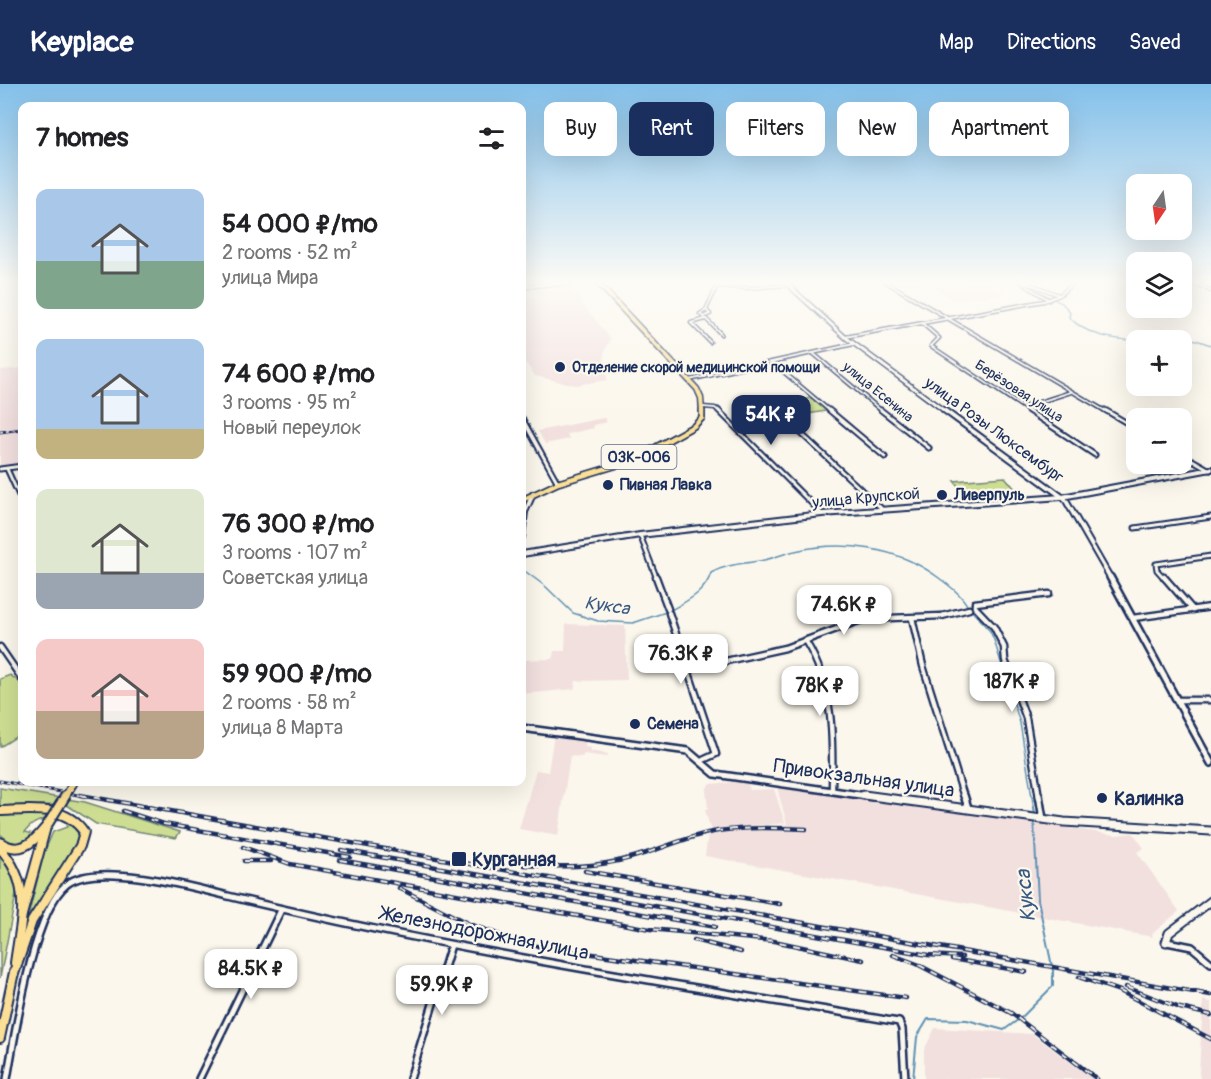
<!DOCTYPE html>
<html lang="en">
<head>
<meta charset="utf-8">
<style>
	body { margin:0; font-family:Pangolin,sans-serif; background:#f6f6f6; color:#202124; height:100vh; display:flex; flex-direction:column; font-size:22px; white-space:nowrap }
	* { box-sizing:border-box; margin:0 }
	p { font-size:20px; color:#757577 }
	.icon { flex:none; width:33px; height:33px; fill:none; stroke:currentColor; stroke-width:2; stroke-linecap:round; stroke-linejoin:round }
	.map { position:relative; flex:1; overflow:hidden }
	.drawer { position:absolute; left:18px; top:18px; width:508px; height:684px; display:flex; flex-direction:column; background:#fff; border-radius:12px; box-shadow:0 6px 24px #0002 }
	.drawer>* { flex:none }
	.banner { position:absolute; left:544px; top:18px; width:570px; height:54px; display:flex; gap:12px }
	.needle { width:39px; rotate:193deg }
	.controls { position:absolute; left:1126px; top:90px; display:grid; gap:12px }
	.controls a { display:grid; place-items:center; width:66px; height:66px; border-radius:12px; background:#fff; box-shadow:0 6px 24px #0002; font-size:30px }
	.price { position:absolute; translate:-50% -51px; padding:0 14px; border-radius:12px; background:#fff; color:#222; font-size:20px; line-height:39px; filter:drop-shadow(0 2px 3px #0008) }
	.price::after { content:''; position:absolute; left:50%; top:36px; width:18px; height:14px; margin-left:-9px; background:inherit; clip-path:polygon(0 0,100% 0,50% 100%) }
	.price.current { background:#1b2f5e; color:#fff }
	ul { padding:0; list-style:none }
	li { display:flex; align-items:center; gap:18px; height:150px; padding:0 18px }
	li span { display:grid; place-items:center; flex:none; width:168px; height:120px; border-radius:12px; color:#555 }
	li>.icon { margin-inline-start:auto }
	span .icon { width:72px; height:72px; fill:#fffc; stroke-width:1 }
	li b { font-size:26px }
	h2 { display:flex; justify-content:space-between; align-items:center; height:72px; padding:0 18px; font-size:26px }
	.chip { padding:0 21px; border-radius:12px; background:#fff; box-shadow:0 6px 24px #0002; font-size:21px; line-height:54px }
	.chip.current { background:#1b2f5e; color:#fff }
	header { display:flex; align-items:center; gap:36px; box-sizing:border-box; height:84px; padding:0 30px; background:#1b2f5e; color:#fff }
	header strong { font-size:28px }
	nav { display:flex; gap:33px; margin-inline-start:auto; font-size:21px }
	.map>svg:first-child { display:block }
	.built { fill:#f2e0df }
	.green { fill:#cdde92; stroke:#748678; stroke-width:1.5 }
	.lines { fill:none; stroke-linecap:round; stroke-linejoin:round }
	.stream-far1 { stroke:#5f91b4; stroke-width:1.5 }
	.stream { stroke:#5f91b4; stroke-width:2 }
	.minor-far3-casing { stroke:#1b2f5e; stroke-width:5 }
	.minor-far2-casing { stroke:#1b2f5e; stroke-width:7 }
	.minor-far1-casing { stroke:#1b2f5e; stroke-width:9 }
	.minor-casing { stroke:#1b2f5e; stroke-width:10 }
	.tertiary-far3-casing { stroke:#1b2f5e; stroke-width:6 }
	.tertiary-far2-casing { stroke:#1b2f5e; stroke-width:8 }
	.tertiary-far1-casing { stroke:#1b2f5e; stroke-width:10 }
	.tertiary-casing { stroke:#1b2f5e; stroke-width:11 }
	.primary-far2-casing { stroke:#1b2f5e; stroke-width:7 }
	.primary-far1-casing { stroke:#1b2f5e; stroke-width:8 }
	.primary-casing { stroke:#1b2f5e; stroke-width:12 }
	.minor-far3 { stroke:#fbf7ec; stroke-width:2 }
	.minor-far2 { stroke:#fbf7ec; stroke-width:3 }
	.minor-far1 { stroke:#fbf7ec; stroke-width:4.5 }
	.minor { stroke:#fbf7ec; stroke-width:5 }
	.tertiary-far3 { stroke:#fbf7ec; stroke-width:3 }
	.tertiary-far2 { stroke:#fbf7ec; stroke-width:4 }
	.tertiary-far1 { stroke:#fbf7ec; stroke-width:5 }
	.tertiary { stroke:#fbf7ec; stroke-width:7 }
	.primary-far2 { stroke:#fbdf96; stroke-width:4 }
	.primary-far1 { stroke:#fbdf96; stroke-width:4.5 }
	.primary { stroke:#fbdf96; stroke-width:8 }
	.rail-far1-casing { stroke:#1b2f5e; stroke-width:3 }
	.rail-casing { stroke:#1b2f5e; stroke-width:4.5 }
	.rail-far1 { stroke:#fbf7ec; stroke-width:1.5; stroke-dasharray:3; stroke-linecap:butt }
	.rail { stroke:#fbf7ec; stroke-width:2; stroke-dasharray:7; stroke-linecap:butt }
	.primary-bridge-far1-casing { stroke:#1b2f5e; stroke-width:10; stroke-linecap:butt }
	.primary-bridge-casing { stroke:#1b2f5e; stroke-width:12; stroke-linecap:butt }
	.primary-bridge-far1 { stroke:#fbdf96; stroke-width:6 }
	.primary-bridge { stroke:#fbdf96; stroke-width:8 }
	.poi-dot { fill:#1b2f5e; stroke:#fbf7ec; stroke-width:2 }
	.labels { text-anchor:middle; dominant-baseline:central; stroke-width:4.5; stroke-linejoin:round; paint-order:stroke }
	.far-poi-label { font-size:14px; font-weight:bold; fill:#1b2f5e; stroke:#fbf7ec; text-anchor:start }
	.far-street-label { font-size:14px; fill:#1b2f5e; stroke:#fbf7ec }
	.shield { fill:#fbf7ec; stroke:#5e6b89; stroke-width:1.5 }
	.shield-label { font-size:15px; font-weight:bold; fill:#1b2f5e }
	.street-label { font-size:16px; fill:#1b2f5e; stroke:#fbf7ec }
	.poi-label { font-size:16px; font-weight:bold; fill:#1b2f5e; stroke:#fbf7ec; text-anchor:start }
	.water-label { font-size:18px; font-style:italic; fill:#375882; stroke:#fbf7ec }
	.near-street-label { font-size:20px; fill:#1b2f5e; stroke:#fbf7ec }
	.near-poi-label { font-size:20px; font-weight:bold; fill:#1b2f5e; stroke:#fbf7ec; text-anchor:start }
	.near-water-label { font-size:21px; font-style:italic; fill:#375882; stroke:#fbf7ec }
</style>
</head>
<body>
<header>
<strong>Keyplace</strong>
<nav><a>Map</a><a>Directions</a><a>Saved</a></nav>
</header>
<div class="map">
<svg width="1211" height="995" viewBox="0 0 1211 995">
	<rect width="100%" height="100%" fill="#fbf7ec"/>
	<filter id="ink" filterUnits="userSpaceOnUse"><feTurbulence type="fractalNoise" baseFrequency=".0167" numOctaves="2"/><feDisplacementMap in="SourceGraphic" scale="12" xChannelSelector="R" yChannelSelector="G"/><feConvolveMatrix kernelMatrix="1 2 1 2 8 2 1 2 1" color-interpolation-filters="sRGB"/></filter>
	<g filter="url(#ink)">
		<g class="built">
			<path d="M895,198H986L1004,210L953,216L929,200L900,201Z"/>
			<path d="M568,202L611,255L604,269L607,296L575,301L535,292L522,274V215L538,212L536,206Z"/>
			<path d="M22,284V381L0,384V286Z"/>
			<path d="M604,334L607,338L593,341L594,344L567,350L569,355L545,360L538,347Z"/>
			<path d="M566,540L625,542L627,596L576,597L574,605L522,610V576L553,575L554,567H565Z"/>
			<path d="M554,651L586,655L585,663L591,664L590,667L608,670L607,673L584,670L582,673L570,672L558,752L519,745L536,686L548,688Z"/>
			<path d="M747,697L750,706L774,705L785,739L711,747L705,726L708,724L706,707L709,700Z"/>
			<path d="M776,700L1116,751L1133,749L1144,764L1137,768L1179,827L1152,850L1153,853L705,772L708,750L787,740Z"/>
			<path d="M1203,916L1211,918V995H1200L1199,989Z"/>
			<path d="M935,944L1032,950L1093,995H924V966Z"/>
		</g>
		<g class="green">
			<path d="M811,314L826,327L789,333L783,327L793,324L788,319Z"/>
			<path d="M1005,393L1022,413L969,416L954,397Z"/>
			<path d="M10,591L22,600V649L0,663V595Z"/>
			<path d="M0,704L85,718L180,748L176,754L96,740L67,721L0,722Z"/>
			<path d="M45,729L62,731L79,746L77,759L27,837L44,769L53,748L67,743V738C52,731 34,735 25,748L34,750L19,761L13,760L0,750V730Z"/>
			<path d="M0,771L10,783L17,805L0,894Z"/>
		</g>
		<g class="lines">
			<g class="stream-far1">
				<path d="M1031,204L1062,219L1070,228L1069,233C1087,252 1112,255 1137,257"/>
				<path d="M1193,255L1211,261"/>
				<path d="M1150,256L1175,249L1190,254"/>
				<path d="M522,485L545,502L573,529L598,537L633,539L666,528"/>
				<path d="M671,526C688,516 705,509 711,489C728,479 746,480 764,476C775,474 784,469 795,467C844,456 898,463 939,494C950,502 962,511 968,523"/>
				<path d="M971,526L990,547L994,556L1020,639L1032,713"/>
			</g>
			<g class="stream">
				<path d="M1032,711L1035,730"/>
				<path d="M913,995L917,953L928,935L967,936L1004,946L1022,933L1053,902V887L1038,816L1034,738"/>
			</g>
			<defs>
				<g id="minor-far3">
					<path d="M886,198L1107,328"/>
					<path d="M1020,198L1049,216"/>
					<path d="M1025,198L1059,211"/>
					<path d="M1193,198L1211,207"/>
					<path d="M705,232L710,230L706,226"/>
					<path d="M706,235L721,250"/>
					<path d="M923,240L939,254L931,262L1030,328"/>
					<path d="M845,253L1044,217L1060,211L1074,198"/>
					<path d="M710,258L691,239L706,235L700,230L706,226L717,202L748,204L788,201"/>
					<path d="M814,270L883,328"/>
					<path d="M773,279L831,328"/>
					<path d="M689,296L854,260"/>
					<path d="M766,317L777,328"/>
					<path d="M703,323L715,324L720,328"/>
					<path d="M1024,323L1071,308"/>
				</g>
				<g id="minor-far2">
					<path d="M718,326L822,430"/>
					<path d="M776,326L881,424"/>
					<path d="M829,326L885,373"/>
					<path d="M881,326L929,364"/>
					<path d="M1027,326L1095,371"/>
					<path d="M1105,326L1137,345"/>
					<path d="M522,334L558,399"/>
					<path d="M1182,370L1210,386"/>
					<path d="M0,385L22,382"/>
					<path d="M7,385L22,418"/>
					<path d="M1135,444L1211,433"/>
					<path d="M640,451L657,495"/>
					<path d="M1165,495L1157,486L1156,480L1211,472"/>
				</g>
				<g id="minor-far1">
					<path d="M656,493L668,525"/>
					<path d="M1164,493L1193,526"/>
					<path d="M669,529L716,670L703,676"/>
					<path d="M912,534L923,582L964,713"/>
					<path d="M1133,534L1211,523"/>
					<path d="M806,558C834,604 833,653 832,706"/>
					<path d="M0,563L22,595"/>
					<path d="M717,579L785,564L864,535L942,532L969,525"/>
					<path d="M1177,616H1211"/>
					<path d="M1039,713L1026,634L1005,576L1004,563L994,543L975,523V519L1049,510"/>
				</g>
				<g id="minor">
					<path d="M964,711L968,724"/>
					<path d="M1039,711L1043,735"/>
					<path d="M1167,858L1192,863L1211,879"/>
					<path d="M7,995C15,951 33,826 67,800C97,777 193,803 228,812C449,866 675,900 899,938L902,945L905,995"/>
					<path d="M199,995L281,826"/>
					<path d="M410,995L451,861"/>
				</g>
				<g id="tertiary-far3">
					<path d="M785,198L845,253L946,328"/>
					<path d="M522,203L569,198"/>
				</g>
				<g id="tertiary-far2">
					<path d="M944,326L1065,415L1111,495"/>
					<path d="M522,419L525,428L522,453"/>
					<path d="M526,426L533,410"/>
					<path d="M522,470L640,451L822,430L1062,413L1211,385"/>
				</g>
				<g id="tertiary-far1">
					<path d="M1110,493L1211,679"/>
					<path d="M522,644L688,667L715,690L874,713"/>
				</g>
				<g id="tertiary">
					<path d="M864,711L1064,738L1211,747"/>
					<path d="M1166,858L1169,849L1211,817"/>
				</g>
				<path id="primary-far2" d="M597,198L697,305L701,314L702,328"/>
				<path id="primary-far1" d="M522,416L558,399L631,377L694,342L702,334V326"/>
				<g id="primary">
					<path d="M0,727C30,726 65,720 84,748L80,762L32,837L14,890"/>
					<path d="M0,758C19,771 32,760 45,744"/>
					<path d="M0,764C33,802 21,834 15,879"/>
					<path d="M22,831L46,743"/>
					<path d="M0,954L14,888"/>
				</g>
			</defs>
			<use href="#minor-far3" class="minor-far3-casing"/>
			<use href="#minor-far2" class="minor-far2-casing"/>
			<use href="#minor-far1" class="minor-far1-casing"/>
			<use href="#minor" class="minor-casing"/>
			<use href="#tertiary-far3" class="tertiary-far3-casing"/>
			<use href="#tertiary-far2" class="tertiary-far2-casing"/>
			<use href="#tertiary-far1" class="tertiary-far1-casing"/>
			<use href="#tertiary" class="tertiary-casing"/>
			<use href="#primary-far2" class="primary-far2-casing"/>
			<use href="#primary-far1" class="primary-far1-casing"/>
			<use href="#primary" class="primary-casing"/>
			<use href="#minor-far3" class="minor-far3"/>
			<use href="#minor-far2" class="minor-far2"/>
			<use href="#minor-far1" class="minor-far1"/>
			<use href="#minor" class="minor"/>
			<use href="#tertiary-far3" class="tertiary-far3"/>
			<use href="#tertiary-far2" class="tertiary-far2"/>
			<use href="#tertiary-far1" class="tertiary-far1"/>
			<use href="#tertiary" class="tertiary"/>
			<use href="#primary-far2" class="primary-far2"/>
			<use href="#primary-far1" class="primary-far1"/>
			<use href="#primary" class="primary"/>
			<defs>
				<g id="rail-far1">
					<path d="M0,348L22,345"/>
					<path d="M0,697L89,713"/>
				</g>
				<g id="rail">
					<path d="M80,711L1211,911"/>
					<path d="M123,727L164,740L350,773"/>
					<path d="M243,763L290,780L650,845L774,857L863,876"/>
					<path d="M341,766L928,871L962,873"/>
					<path d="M340,776L715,843"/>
					<path d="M244,777H271"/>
					<path d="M524,781C560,783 595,784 630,774C660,766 687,752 718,747C747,743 777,744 806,745"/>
					<path d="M585,787L780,820"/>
					<path d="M399,804L469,840L529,861L906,914"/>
					<path d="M694,856L741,868"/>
					<path d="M893,871L917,880L1011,929L1097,995"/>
					<path d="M952,875L1026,888"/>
					<path d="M1079,893L1120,907L1211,955"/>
					<path d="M1126,903L1180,924L1211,931"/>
				</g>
			</defs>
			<use href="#rail-far1" class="rail-far1-casing"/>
			<use href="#rail" class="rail-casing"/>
			<use href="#rail-far1" class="rail-far1"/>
			<use href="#rail" class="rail"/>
			<defs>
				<path id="primary-bridge-far1" d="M65,713L74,698"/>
				<path id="primary-bridge" d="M46,743L66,711"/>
			</defs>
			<use href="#primary-bridge-far1" class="primary-bridge-far1-casing"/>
			<use href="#primary-bridge" class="primary-bridge-casing"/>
			<use href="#primary-bridge-far1" class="primary-bridge-far1"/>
			<use href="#primary-bridge" class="primary-bridge"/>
		</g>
	</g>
	<linearGradient id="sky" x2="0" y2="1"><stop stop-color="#83c0ea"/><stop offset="0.59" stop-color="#fdfbf6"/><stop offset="1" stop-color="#fdfbf6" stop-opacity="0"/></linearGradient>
	<rect width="1211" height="337" fill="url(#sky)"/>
	<g class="poi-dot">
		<circle cx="560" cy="283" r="6"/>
		<circle cx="608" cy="401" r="6"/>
		<circle cx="942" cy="411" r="6"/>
		<circle cx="635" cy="640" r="6"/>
		<circle cx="1102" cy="714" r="6"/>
		<rect x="451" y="767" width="16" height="16" rx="3"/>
	</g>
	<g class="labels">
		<g class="far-poi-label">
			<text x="572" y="283">Отделение скорой медицинской помощи</text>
		</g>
		<g class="far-street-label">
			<text transform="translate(1019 307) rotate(33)">Берёзовая улица</text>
			<text transform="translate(878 308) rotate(39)">улица Есенина</text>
		</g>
		<rect class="shield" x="601.5" y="361" width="75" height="24" rx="4.5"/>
		<g class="shield-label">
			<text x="639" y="373">03К-006</text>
		</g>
		<g class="street-label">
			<text transform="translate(994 346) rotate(36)">улица Розы Люксембург</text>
			<text transform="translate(866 414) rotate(-5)">улица Крупской</text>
		</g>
		<g class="poi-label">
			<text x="620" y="401">Пивная Лавка</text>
			<text x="954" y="411">Ливерпуль</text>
			<text x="647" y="640">Семена</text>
		</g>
		<g class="water-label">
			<text transform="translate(607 522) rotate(8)">Кукса</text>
		</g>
		<g class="near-street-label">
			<text transform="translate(864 694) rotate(8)">Привокзальная улица</text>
			<text transform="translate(485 849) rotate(11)">Железнодорожная улица</text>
		</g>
		<g class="near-poi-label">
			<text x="1114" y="714">Калинка</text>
			<text x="472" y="775">Курганная</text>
		</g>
		<g class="near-water-label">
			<text transform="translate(1026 812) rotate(-96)">Кукса</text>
		</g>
	</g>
</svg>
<div class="controls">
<a><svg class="needle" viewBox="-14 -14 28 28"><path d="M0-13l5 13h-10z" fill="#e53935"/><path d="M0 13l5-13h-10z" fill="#757577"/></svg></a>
<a><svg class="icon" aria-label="layers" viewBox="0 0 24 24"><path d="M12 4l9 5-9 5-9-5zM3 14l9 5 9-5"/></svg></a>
<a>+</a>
<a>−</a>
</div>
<b class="price current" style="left:771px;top:362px">54K ₽</b>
<b class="price" style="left:844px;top:552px">74.6K ₽</b>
<b class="price" style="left:681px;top:601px">76.3K ₽</b>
<b class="price" style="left:1012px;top:629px">187K ₽</b>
<b class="price" style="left:820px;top:633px">78K ₽</b>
<b class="price" style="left:251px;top:916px">84.5K ₽</b>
<b class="price" style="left:442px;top:932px">59.9K ₽</b>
<div class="banner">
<a class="chip">Buy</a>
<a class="chip current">Rent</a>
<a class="chip">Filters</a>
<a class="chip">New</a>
<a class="chip">Apartment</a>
</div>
<section class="drawer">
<h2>7 homes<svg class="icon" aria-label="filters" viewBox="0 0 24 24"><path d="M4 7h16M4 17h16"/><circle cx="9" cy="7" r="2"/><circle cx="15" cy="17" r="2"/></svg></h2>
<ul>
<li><span style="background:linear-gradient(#a9c7e8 60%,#7fa58c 0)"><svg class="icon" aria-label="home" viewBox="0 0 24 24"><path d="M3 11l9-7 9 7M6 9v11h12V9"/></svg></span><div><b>54 000 ₽/mo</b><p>2 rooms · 52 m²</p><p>улица Мира</p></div></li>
<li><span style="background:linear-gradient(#a9c7e8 75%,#c2b280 0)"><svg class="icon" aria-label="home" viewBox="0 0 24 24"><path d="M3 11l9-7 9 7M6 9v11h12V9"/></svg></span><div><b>74 600 ₽/mo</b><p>3 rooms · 95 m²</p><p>Новый переулок</p></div></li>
<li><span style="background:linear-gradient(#dfe7d0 70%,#9aa5b1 0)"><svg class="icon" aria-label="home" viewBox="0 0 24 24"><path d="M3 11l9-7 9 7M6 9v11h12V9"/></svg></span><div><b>76 300 ₽/mo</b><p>3 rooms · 107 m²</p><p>Советская улица</p></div></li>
<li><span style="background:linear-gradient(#f6c9c9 60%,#b9a48a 0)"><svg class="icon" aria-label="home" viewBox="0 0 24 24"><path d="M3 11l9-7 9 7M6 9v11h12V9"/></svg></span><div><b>59 900 ₽/mo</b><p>2 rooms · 58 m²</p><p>улица 8 Марта</p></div></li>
</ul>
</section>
</div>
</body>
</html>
